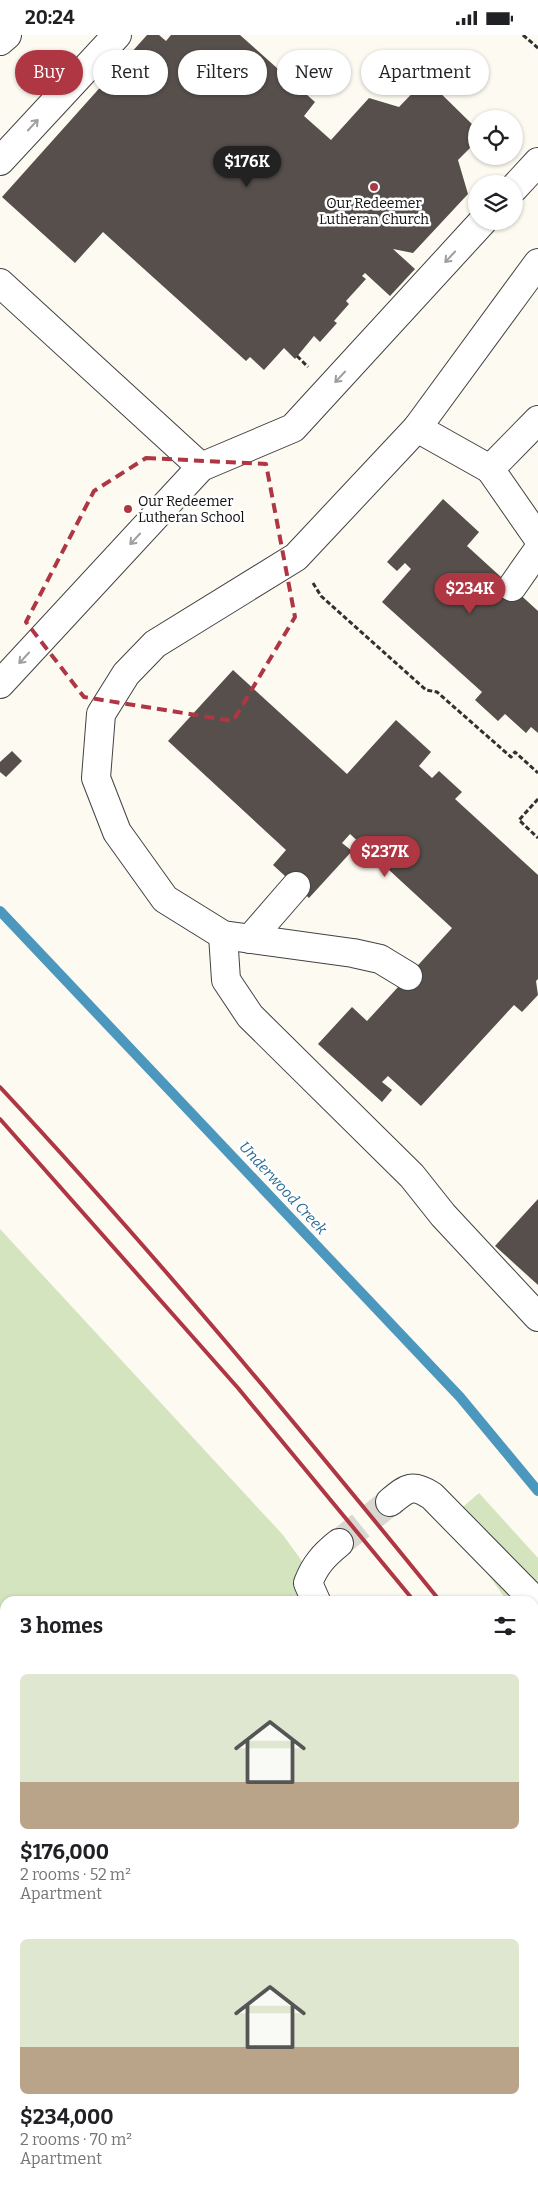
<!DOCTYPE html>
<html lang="en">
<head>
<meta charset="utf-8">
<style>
	body { margin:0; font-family:Bitter,serif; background:#f6f6f6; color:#202124; height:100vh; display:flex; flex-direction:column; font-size:19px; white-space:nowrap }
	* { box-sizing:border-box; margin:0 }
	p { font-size:16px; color:#757577 }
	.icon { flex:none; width:28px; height:28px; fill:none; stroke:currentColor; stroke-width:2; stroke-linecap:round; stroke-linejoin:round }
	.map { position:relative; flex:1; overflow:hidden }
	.panel { position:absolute; left:0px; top:1561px; width:539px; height:601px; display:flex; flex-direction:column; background:#fff; border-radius:15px 15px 0 0; box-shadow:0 1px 4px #0004 }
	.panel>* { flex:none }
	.banner { position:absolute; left:15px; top:15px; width:509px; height:45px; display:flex; gap:10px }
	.tools { position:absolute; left:468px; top:75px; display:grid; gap:10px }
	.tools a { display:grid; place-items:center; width:55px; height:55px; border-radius:50%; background:#fff; box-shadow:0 1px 4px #0004; font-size:25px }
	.price { position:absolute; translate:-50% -42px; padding:0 11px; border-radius:18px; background:#ae3743; color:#fff; font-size:16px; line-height:32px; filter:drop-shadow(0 1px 2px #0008) }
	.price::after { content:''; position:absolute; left:50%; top:30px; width:15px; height:11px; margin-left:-8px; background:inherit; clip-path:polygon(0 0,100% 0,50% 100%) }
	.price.current { background:#222; color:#fff }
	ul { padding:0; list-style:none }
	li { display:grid; align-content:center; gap:10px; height:265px; padding:0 20px }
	li span { display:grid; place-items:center; height:155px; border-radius:8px; color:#555 }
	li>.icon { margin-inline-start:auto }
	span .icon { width:90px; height:90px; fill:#fffc; stroke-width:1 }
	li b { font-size:21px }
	h2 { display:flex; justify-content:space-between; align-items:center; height:60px; padding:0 20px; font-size:21px }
	.tag { padding:0 18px; border-radius:22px; background:#fff; box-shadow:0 1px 4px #0004; font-size:18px; line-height:45px }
	.tag.current { background:#ae3743; color:#fff }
	.status { display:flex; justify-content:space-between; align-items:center; height:35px; padding:0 25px; background:#fff; direction:ltr }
	.status svg { height:14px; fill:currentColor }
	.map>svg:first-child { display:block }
	.green { fill:#d4e4bf }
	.water { fill:#bcdfef; stroke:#4c97bd }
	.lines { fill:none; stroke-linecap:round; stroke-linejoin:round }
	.stream { stroke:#4c97bd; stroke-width:10 }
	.building { fill:#564f4c }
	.minor-tunnel { stroke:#d9d7d0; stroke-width:28; stroke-dasharray:28 14; stroke-linecap:butt }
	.minor-casing { stroke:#424242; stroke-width:30 }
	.path { stroke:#313131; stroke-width:3; stroke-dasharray:5 2.5; stroke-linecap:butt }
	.minor { stroke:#fff; stroke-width:28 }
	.rail { stroke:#ae3743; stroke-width:4 }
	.oneway { stroke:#9f9f9f }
	.marked { fill:none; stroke:#ae3743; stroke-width:4; stroke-dasharray:10 6; stroke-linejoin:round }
	.poi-dot { fill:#ae3743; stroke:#fff; stroke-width:2 }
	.labels { text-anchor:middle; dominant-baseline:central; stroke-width:5; stroke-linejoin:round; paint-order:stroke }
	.poi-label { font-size:14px; fill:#0f0f0f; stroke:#fff }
	.water-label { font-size:15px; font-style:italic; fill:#266992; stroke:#fff }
</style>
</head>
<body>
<div class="status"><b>20:24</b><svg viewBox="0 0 49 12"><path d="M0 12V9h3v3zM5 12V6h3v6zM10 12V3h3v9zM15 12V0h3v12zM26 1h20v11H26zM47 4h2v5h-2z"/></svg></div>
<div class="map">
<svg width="538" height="2162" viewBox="0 0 538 2162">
	<rect width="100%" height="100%" fill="#fdfaf2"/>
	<g class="green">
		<path d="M0,1194L283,1500L331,1566H5V2158H534V1846L538,1852V2162H0Z"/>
		<path d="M479,1458L538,1523V1610L534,1604V1566H507L449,1484Z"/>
	</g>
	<path class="water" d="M0,2067L5,2073V2158H52L54,2162H0Z"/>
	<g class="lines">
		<path class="stream" d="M0,876L460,1362L538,1456"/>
	</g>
	<g class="building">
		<path d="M147,0H159L166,6L171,0H240L315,67L304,81L331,105L369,63L399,72L426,44L476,93V107L458,125L468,159L413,218L393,214L415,234L390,261L365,238L362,241L366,244L346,266L349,269L334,286L337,288L320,307L314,301L295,324L284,313L264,335L250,322L246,326L103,197L75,228L2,162Z"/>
		<path d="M443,464L479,497L467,511L538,576V698L531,692L526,698L505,679L498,686L475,665L482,657L382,567L411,534L405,528L397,536L387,527Z"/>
		<path d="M233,635L347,739L396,685L431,717L419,731L432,743L439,736L462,757L455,764L538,840V944L536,946L538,960L522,977L514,970L421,1071L388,1041L382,1047L392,1055L382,1067L318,1009L352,972L367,986L452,893L350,799L342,808L352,816L309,863L273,830L286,815L168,706Z"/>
		<path d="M12,716L22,726L6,742L0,737V727Z"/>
		<path d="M538,1164V1250L495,1211Z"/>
	</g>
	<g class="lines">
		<path class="minor-tunnel" d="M339,1508L390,1467"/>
		<defs>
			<g id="minor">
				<path d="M0,6L7,0"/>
				<path d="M0,126L117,0"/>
				<path d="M514,153L538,127"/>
				<path d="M0,248L201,432"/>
				<path d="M417,393L490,434L538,385"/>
				<path d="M490,434L538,503"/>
				<path d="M512,552L538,515"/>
				<path d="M0,649L201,432L293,393L483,186"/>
				<path d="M223,900L226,945L250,981L412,1141L443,1180L538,1282"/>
				<path d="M250,904L296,851"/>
				<path d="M408,941L380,924L353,918L223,900L165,864L117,797L96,743L101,679L126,639L155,609L296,522L417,393L538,228"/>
				<path d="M390,1467C407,1453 412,1448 432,1461L538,1569"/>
				<path d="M316,1566L308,1548C315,1530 324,1520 339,1508"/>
				<path d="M0,1665L5,1668"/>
				<path d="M0,1714L5,1716"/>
				<path d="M534,1968L538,1973"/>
				<path d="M534,2128L538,2134"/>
			</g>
		</defs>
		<use href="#minor" class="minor-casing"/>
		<g class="path">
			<path d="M523,0L538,13"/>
			<path d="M297,321L308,332"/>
			<path d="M313,548L321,561L426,655L437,657L511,722L515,717L538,738"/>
			<path d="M538,764L519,785L538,803"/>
			<path d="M0,1915L5,1916"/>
			<path d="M120,2158L121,2162"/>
			<path d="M272,2158L275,2162"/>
		</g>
		<use href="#minor" class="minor"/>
		<g class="rail">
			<path d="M0,1052C154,1217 298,1391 440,1566"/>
			<path d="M0,1084L238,1353L414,1566"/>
			<path d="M534,1688L538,1693"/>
			<path d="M534,1724L538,1729"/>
		</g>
	</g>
	<defs><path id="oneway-shaft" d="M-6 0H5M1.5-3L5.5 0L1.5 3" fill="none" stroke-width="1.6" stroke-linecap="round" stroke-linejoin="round" transform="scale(1.25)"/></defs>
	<g class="oneway">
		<use href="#oneway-shaft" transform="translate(33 90) rotate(-47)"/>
		<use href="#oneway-shaft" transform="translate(450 222) rotate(133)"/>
		<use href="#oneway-shaft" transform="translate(340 342) rotate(133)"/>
		<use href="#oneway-shaft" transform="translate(135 504) rotate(133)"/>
		<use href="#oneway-shaft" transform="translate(24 623) rotate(133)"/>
	</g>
	<path class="marked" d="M146,423L266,429L295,582L233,686L84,662L26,587L94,456Z"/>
	<g class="poi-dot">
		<circle cx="374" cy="152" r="5"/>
		<circle cx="128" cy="474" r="5"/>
	</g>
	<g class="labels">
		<g class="poi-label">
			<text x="374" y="168">Our Redeemer<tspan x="374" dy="16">Lutheran Church</tspan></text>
			<text x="138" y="466" text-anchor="start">Our Redeemer<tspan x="138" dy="16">Lutheran School</tspan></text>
		</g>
		<g class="water-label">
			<text transform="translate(283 1153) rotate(47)">Underwood Creek</text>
		</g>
	</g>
</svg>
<div class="tools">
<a><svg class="icon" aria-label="locate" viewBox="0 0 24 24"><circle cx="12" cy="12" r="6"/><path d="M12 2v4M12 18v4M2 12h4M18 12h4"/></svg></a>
<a><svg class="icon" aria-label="layers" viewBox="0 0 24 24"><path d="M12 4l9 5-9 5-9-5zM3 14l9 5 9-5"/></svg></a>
</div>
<b class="price current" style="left:247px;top:153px">$176K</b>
<b class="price" style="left:470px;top:580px">$234K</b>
<b class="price" style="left:385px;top:843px">$237K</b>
<div class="banner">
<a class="tag current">Buy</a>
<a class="tag">Rent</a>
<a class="tag">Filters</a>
<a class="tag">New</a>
<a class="tag">Apartment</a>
</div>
<section class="panel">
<h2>3 homes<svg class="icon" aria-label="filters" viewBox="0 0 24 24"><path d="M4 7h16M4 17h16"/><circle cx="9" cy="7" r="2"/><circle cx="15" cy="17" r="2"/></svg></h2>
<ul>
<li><span style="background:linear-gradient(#dfe7d0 70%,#b9a48a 0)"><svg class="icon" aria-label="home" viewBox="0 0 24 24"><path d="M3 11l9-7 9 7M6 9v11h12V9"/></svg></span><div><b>$176,000</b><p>2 rooms · 52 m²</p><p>Apartment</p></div></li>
<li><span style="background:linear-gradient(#dfe7d0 70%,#b9a48a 0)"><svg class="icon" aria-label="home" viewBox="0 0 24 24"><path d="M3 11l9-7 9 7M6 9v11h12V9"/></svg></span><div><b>$234,000</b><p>2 rooms · 70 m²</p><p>Apartment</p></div></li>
</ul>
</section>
</div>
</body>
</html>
